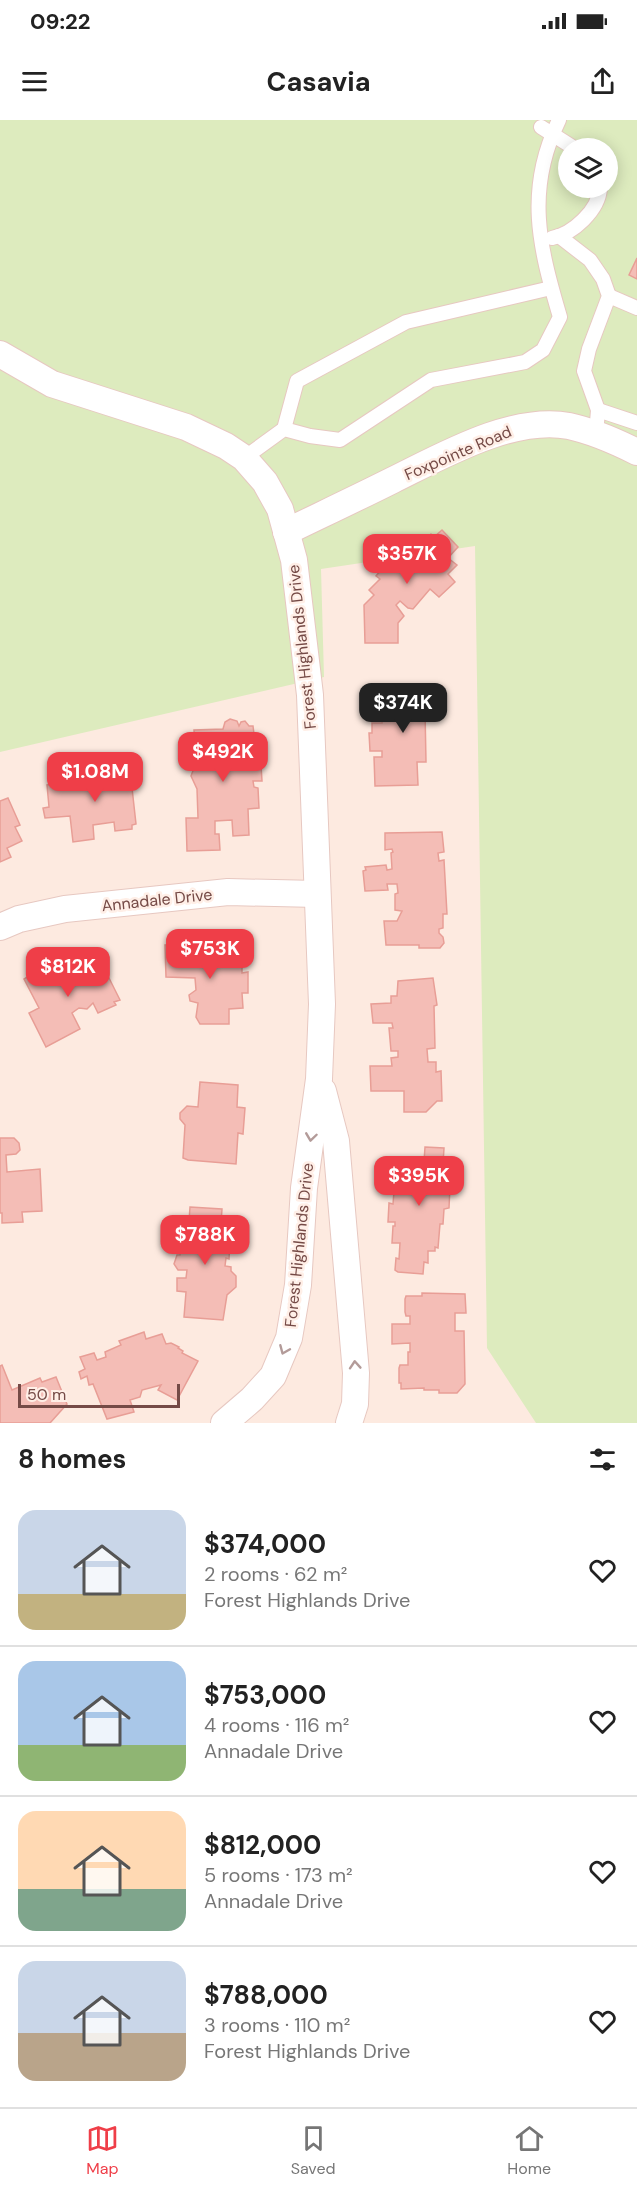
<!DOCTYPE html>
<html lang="en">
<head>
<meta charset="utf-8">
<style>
	body { margin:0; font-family:"DM Sans",sans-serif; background:#f6f6f6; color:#222; height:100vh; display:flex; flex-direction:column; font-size:22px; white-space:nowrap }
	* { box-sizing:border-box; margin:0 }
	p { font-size:20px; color:#767676 }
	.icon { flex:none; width:33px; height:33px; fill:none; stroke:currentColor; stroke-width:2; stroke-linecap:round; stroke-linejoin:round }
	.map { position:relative; height:1303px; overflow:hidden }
	.details { display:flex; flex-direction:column; background:#fff; flex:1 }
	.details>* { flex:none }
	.tools { position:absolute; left:558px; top:18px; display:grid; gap:12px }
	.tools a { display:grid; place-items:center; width:60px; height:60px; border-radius:50%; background:#fff; box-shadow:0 3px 15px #0003; font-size:30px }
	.scale { position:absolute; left:18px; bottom:15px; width:162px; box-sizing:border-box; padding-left:6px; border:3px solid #754a46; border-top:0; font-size:16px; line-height:21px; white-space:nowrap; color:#754a46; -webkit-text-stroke:4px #ffefe7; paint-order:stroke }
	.price { position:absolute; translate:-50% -51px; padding:0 14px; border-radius:12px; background:#ef3e48; color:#fff; font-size:20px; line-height:39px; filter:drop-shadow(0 2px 3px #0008) }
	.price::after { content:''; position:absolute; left:50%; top:36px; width:18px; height:14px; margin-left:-9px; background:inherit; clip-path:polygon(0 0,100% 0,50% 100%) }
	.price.current { background:#222; color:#fff }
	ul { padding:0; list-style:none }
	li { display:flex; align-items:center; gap:18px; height:150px; padding:0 18px }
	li+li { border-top:2px solid #e0e0e0 }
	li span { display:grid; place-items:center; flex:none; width:168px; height:120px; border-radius:18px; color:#555 }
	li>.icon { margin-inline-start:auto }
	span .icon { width:72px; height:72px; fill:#fffc; stroke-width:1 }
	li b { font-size:26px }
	h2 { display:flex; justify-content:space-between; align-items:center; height:72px; padding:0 18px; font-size:26px }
	.status { display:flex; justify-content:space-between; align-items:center; height:42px; padding:0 30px; background:#fff; direction:ltr }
	.status svg { height:16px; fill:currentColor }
	header { display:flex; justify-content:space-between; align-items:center; height:78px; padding:0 18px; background:#fff; font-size:27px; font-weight:700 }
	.menu { display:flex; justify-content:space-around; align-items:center; height:84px; border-top:2px solid #e0e0e0; background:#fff; font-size:16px; color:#767676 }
	.menu a { display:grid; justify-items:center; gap:3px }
	.menu .current { color:#ef3e48 }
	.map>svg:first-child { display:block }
	.green { fill:#ddebbe; fill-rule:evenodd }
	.building { fill:#f4bdb6; stroke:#e89e96; stroke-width:1.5 }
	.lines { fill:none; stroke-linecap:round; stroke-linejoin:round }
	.service-casing { stroke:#e7c8c1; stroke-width:16 }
	.minor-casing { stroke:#e7c8c1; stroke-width:28 }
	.service { stroke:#fff; stroke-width:14 }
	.minor { stroke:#fff; stroke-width:26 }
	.oneway { stroke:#b39b99 }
	.labels { text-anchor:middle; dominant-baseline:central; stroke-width:5; stroke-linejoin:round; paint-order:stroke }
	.street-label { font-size:16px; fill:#754a46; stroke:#ffefe7 }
</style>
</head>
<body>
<div class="status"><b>09:22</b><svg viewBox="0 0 49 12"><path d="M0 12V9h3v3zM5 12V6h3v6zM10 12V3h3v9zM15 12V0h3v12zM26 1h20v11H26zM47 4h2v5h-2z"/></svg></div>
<header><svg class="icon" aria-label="menu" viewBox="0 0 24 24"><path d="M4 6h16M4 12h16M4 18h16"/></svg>Casavia<svg class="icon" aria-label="share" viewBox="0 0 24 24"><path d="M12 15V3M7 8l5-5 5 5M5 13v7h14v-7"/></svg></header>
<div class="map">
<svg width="637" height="1303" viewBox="0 0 637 1303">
	<rect width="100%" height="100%" fill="#fdeae0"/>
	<path class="green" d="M0,0H637V1303H536L487,1228L475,426L321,449L324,557L0,632ZM568,28H608V68H568Z"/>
	<g class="building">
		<path d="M637,138V159L629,155Z"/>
		<path d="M442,410L458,427L448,438L457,445L448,454L455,462L439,477L430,469L413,489L408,488L400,481L396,485L404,496L398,503V523H365L364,485L374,475L369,470L380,459L376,456L387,443L384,440L390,434L393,438L410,423L415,428L425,418L427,419L431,414L434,417Z"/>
		<path d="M442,566L443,589L425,590L426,642H417L418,665L375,666L374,637H382V631H370L369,613H372V603H382L384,571L407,570V567Z"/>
		<path d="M230,599L237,601L239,606L241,602L245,601L249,606H253L257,638L251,639L252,645H261L262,661H253L254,667L258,668L259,688L248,689L249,715L233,716L232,700L215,701V714H219L220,730L187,731L186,698H198L197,669L191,656L196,643L194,610L223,609L225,602Z"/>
		<path d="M129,641L136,704L132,705V709L115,711L114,702L93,705L94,719L73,722L70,696L45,698L43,688L49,687L47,665L86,660L87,663L111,660L109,643Z"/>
		<path d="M8,678L20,705L15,707L22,721L7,728L11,737L0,742V681Z"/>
		<path d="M442,712L444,732L438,733L439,741L444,740L447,794H443V808L439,809V813L443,817L444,823L440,828H419V825H386L384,801H397L402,791L395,790V774L398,773L397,764H387L388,770L365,771L363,751L366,750L365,747L386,745L387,750L392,749L391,733L393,732L392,729L385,730V713Z"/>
		<path d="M190,824V834L208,833V827L228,826V835H240V840H242V853L248,852V873H242L243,888L229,889V904H200L196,897L198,883L190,881L189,875L196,870L195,858L166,857L165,825Z"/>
		<path d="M94,841L97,843L103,854L106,852L120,880L114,882L116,885L98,893L93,883L87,889L79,888L72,893L80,909L46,927L29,893L39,888L24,859L29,856L30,852L39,847L43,850L47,847L52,857L58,854L57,847L70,843L73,847L76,846L83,849L86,845Z"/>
		<path d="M433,858L437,885L434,886L435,928L427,929L428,942H436V952L441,951L442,981H437L426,992H404V971H371L370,946H392L391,938L398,937V931H391L389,908H393L392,903H373L371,884L391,883V876H397L398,861Z"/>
		<path d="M200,962L238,965L237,987L245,988L243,1014L238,1013L236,1044L188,1040L183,1038L185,1005L180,999V993L187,986L198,987Z"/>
		<path d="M0,1018H14L19,1023L20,1030L16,1034L6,1035L7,1052L40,1049L42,1091L22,1092L23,1102L2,1103V1093H0Z"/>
		<path d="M425,1027L444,1028L443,1044L451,1045L449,1088L444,1089L443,1104H440L438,1128L435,1127V1131H428V1143L424,1142L423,1154L398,1152L395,1150L396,1138L399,1139L400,1123H392L393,1106H395V1102H388L389,1083L393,1084L394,1071H396V1066H389L391,1040L424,1042Z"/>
		<path d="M190,1087L222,1089L220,1118L230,1120L229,1139L226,1138L225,1146L231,1147V1151L236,1156V1167L227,1175L223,1200L184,1197L186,1172L177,1171V1158H186L187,1150H178L174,1144L177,1135H180L181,1116H188Z"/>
		<path d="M422,1173L465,1174L466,1193H455V1211H464L465,1264L457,1273H439V1270H424V1268L401,1269V1263H399V1248L400,1245H408V1232H410V1223L392,1224V1204H410V1196H406L405,1192V1179L406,1176H422Z"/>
		<path d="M144,1212L146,1219L162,1214L166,1224L171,1223L179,1227L178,1228L183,1231L182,1233L198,1241L177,1280L158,1270L161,1265L142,1270L140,1277L130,1280L134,1292L107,1299L93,1264L89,1265L87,1256L81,1259L79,1252L85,1249L80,1237L94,1233L97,1240L106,1237L105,1232L121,1225L119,1221Z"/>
		<path d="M2,1245L12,1270L40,1258L42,1262L56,1257L67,1284L50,1303H0V1246Z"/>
	</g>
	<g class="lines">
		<defs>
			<g id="service">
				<path d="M541,7L574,28"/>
				<path d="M559,116L590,140L603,159L609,176L589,229L584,251L598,290L596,315"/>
				<path d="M552,118C573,114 599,90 600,68"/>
				<path d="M609,176L637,188"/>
				<path d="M598,290L637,303"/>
				<path d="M284,309L297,261L406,202L551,168"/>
				<path d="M244,338L284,309L310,316L340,320L431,260L525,242L543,230L560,197C539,126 525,70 559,0"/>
			</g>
			<g id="minor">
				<path d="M0,234L52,264L186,307L226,326L244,338L265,362L280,389L294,440L310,575L322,884L319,959L304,1068L298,1165L289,1218L273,1256L252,1279L224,1303"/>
				<path d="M286,412C321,395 357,378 393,360C442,336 513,295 569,306C592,311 615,321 637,332"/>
				<path d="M0,807L19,799L65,789L228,772L317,774"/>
				<path d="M323,971L336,1021L356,1253L355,1284L349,1303"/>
			</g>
		</defs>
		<use href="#service" class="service-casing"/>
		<use href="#minor" class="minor-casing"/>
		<use href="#service" class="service"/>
		<use href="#minor" class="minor"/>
	</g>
	<defs><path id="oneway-chevron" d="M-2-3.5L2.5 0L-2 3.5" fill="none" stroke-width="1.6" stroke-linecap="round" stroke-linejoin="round" transform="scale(1.5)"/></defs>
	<g class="oneway">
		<use href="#oneway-chevron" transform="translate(311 1017) rotate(98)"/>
		<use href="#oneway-chevron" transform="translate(284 1230) rotate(113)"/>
		<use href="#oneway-chevron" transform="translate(355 1245) rotate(-94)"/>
	</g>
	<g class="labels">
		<g class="street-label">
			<text transform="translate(458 333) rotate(-23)">Foxpointe Road</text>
			<text transform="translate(302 527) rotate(-96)">Forest Highlands Drive</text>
			<text transform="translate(157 780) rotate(-6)">Annadale Drive</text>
			<text transform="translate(299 1125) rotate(-84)">Forest Highlands Drive</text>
		</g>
	</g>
</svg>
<div class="tools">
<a><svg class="icon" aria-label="layers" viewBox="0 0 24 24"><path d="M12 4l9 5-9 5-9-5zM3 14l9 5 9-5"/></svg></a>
</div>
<div class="scale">50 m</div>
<b class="price" style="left:407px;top:465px">$357K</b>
<b class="price current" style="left:403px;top:614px">$374K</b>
<b class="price" style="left:223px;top:663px">$492K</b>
<b class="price" style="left:95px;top:683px">$1.08M</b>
<b class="price" style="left:210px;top:860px">$753K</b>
<b class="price" style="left:68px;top:878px">$812K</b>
<b class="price" style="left:419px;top:1087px">$395K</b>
<b class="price" style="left:205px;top:1146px">$788K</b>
</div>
<section class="details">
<h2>8 homes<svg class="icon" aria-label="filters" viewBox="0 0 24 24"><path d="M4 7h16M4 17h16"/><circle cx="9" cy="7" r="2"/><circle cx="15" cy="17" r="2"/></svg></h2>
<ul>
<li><span style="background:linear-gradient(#c9d6e8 70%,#c2b280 0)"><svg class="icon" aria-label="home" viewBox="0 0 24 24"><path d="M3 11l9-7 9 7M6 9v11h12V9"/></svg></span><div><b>$374,000</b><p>2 rooms · 62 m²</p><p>Forest Highlands Drive</p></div><svg class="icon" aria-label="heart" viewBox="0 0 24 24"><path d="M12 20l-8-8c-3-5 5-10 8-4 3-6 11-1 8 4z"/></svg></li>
<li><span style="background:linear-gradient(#a9c7e8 70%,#8fb573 0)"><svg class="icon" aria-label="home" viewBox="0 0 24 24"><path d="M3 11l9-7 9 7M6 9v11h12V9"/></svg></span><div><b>$753,000</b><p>4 rooms · 116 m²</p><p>Annadale Drive</p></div><svg class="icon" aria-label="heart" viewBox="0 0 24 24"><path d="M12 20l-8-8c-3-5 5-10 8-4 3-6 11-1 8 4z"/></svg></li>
<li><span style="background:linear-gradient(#ffd9b3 65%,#7fa58c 0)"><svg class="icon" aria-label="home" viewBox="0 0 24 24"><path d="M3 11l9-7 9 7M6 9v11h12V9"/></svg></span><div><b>$812,000</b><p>5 rooms · 173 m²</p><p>Annadale Drive</p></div><svg class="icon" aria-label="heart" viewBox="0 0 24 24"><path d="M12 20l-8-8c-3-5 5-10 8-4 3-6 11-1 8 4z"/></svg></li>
<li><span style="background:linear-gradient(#c9d6e8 60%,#b9a48a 0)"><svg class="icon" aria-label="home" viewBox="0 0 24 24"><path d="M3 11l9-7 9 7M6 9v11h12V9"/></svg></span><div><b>$788,000</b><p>3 rooms · 110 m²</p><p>Forest Highlands Drive</p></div><svg class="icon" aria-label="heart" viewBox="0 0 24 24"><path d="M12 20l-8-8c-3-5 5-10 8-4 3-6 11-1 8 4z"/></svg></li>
</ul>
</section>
<nav class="menu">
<a class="current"><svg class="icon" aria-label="map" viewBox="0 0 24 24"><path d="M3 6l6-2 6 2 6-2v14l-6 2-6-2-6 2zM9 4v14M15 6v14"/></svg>Map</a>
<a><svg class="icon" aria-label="saved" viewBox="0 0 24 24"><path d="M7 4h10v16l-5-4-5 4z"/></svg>Saved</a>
<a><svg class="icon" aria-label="home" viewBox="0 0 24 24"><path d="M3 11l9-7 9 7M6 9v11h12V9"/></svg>Home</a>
</nav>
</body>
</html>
